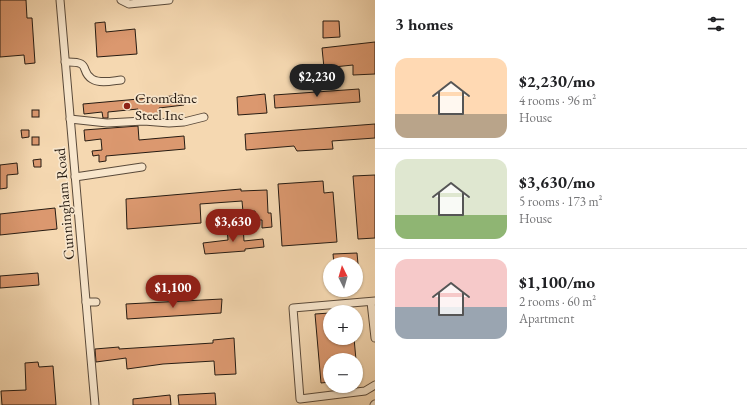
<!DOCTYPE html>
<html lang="en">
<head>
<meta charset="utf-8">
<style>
	body { margin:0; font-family:"EB Garamond",serif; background:#f6f6f6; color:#202124; height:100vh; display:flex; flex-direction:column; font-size:15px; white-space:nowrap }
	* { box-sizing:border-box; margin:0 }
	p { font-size:13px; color:#757577 }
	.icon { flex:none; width:22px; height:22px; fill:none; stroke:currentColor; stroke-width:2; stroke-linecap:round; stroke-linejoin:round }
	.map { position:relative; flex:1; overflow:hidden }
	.panel { display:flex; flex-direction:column; background:#fff; width:372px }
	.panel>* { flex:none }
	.needle { width:26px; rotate:355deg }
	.tools { position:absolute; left:323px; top:257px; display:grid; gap:8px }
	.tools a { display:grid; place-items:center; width:40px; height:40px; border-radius:50%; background:#fff; box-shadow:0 1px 3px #0004; font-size:20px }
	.price { position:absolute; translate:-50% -34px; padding:0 9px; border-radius:14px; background:#8f2418; color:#fff; font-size:13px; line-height:26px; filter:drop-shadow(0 1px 2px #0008) }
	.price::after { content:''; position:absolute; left:50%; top:24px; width:12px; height:9px; margin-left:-6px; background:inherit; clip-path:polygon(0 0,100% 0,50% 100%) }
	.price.active { background:#222; color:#fff }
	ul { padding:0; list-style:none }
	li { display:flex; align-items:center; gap:12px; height:100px; padding:0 20px }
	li+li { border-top:1px solid #e0e0e0 }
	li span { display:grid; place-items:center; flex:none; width:112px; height:80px; border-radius:12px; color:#555 }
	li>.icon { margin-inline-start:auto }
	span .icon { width:48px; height:48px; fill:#fffc; stroke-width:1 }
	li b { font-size:17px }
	h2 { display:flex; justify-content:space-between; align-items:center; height:48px; padding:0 20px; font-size:17px }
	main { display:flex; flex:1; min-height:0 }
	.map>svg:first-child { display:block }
	.building { fill:#db986f; stroke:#261b12 }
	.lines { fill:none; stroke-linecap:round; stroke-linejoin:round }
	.minor-casing { stroke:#5a4a3a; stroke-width:9 }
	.minor { stroke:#f8e6cc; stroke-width:7 }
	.poi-dot { fill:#8f2418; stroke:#f8e6cc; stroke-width:1.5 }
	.labels { text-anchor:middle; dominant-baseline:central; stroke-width:3.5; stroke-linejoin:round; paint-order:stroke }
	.poi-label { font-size:15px; fill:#261b12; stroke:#f8e6cc; text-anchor:start }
	.street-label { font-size:15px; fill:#261b12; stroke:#f8e6cc }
</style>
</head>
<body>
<main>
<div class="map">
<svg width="375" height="405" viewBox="0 0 375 405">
	<rect width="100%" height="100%" fill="#f5d8b1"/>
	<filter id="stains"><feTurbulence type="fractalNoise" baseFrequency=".005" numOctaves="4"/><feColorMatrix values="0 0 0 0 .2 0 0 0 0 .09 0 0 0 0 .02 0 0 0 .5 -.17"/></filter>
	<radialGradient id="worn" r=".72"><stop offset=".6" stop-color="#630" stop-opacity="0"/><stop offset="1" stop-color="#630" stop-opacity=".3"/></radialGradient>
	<g class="building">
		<path d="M0,0H26L27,18H32L35,63L25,64L24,55L0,57Z"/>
		<path d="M323,21H339L340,37L323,38Z"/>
		<path d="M105,22L106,32L135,29L137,54L97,57L95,23Z"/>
		<path d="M375,42V74L353,75V65L324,68L322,48Z"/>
		<path d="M359,89L360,102L275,108L274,95Z"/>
		<path d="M265,94L267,113L238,115L237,97Z"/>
		<path d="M183,95L184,105L159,108V113L139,115L138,109L108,112V118H103L102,112L84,114L83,104Z"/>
		<rect x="32" y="110" width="7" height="7"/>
		<path d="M375,124V138L332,141L333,149L297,151L294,146L246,150L245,134Z"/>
		<path d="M138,126L139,140L184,136L185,149L106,156V161L99,162V155L93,156L92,151L102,150L101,139L85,141L84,130Z"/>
		<path d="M21,130H29V137L22,138Z"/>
		<rect x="32" y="137" width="7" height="8"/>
		<path d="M41,159V167H34L33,160Z"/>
		<path d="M17,163L18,174L7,175V188L0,189V165Z"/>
		<path d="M375,175V238L358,239L353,176Z"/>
		<path d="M323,181L324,193L333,192L337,242L282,246L278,184Z"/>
		<path d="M241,189V191L267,190L268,213H271L272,227L262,228V220H256L255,211L243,212L242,201L200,204L201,223L127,229L126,199Z"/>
		<path d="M55,208L57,229L0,235V214Z"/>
		<path d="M243,226L244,241L263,239L264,247L245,249V251L205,254L203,243L228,240L227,227Z"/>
		<path d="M357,253L358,264H334L333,254Z"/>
		<path d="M38,273L39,285L0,288V276Z"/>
		<path d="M222,299L221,313L127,319L126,304Z"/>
		<path d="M330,313V338H354L356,360H330V382L321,383L315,314Z"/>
		<path d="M234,338L236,374L215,375L214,361L163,364L127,369L126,358L96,362L95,349L119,347V349L213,343V340Z"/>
		<path d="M38,362L39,367L53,366L56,405H2L1,391L26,390L25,363Z"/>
		<path d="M215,393L216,405H179L178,395Z"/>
		<path d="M170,395L171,405H133V399Z"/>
	</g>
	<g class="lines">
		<defs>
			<g id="minor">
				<path d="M60,0L95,405"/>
				<path d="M121,0L129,4L169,0"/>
				<path d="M65,62C93,61 79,71 92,79C100,84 112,81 121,80"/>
				<path d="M70,119L107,123L144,121L169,123L184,122L204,117"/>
				<path d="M75,177L142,167"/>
				<path d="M375,301L293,308L300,399L365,391L375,385"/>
				<path d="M86,302H96"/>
				<path d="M371,302L375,338"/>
				<path d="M374,405L375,404"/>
			</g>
		</defs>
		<use href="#minor" class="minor-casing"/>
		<use href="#minor" class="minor"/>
	</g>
	<circle class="poi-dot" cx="127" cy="106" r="4"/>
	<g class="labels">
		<g class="poi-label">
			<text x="135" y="97">Cromdane<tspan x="135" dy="17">Steel Inc</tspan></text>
		</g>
		<g class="street-label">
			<text transform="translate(64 204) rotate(-95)">Cunningham Road</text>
		</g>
	</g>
	<rect width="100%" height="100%" filter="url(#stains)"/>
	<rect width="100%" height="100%" fill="url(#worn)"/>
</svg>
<div class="tools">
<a><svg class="needle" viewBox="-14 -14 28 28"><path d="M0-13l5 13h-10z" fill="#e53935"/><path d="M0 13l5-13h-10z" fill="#757577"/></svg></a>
<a>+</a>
<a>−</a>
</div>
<b class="price active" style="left:317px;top:98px">$2,230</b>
<b class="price" style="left:233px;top:243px">$3,630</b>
<b class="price" style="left:173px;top:309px">$1,100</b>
</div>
<section class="panel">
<h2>3 homes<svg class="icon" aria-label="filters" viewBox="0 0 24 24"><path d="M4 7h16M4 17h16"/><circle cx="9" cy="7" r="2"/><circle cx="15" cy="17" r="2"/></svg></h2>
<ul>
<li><span style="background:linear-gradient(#ffd9b3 70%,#b9a48a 0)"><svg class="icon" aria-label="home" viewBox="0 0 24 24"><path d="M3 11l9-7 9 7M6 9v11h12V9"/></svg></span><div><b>$2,230/mo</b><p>4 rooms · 96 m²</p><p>House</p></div></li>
<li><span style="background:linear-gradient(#dfe7d0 70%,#8fb573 0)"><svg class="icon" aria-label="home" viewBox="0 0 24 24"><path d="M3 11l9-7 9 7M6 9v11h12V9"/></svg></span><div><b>$3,630/mo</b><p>5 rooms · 173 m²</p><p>House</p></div></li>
<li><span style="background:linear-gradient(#f6c9c9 60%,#9aa5b1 0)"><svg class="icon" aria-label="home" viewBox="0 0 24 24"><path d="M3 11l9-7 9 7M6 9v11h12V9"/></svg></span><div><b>$1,100/mo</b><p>2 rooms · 60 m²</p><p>Apartment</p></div></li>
</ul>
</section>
</main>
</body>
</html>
